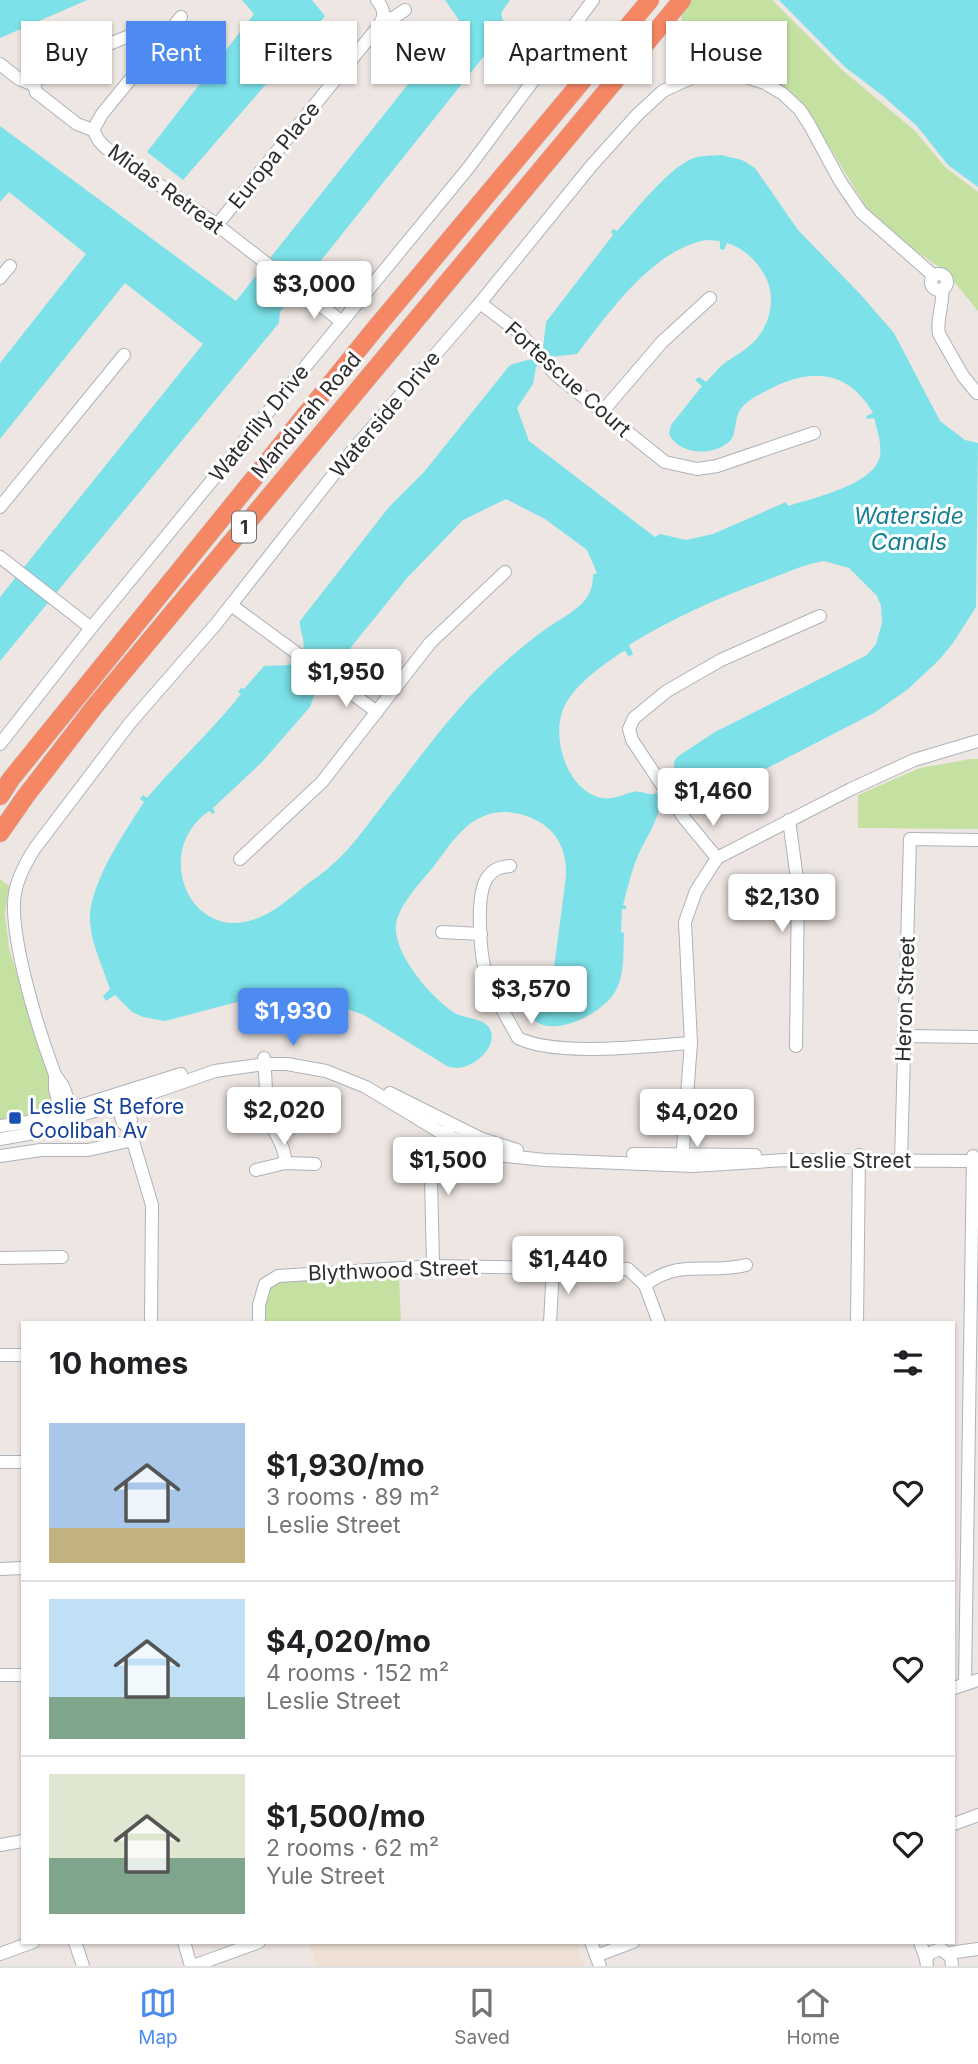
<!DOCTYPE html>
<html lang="en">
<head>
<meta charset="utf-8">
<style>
	body { margin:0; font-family:Inter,sans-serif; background:#f6f6f6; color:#202124; height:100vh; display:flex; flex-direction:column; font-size:26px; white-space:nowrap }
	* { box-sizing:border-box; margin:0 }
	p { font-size:23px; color:#757577 }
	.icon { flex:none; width:38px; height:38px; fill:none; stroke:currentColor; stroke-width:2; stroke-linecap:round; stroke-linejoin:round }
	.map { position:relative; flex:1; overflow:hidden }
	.panel { position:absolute; left:21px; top:1321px; width:934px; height:623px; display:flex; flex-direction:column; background:#fff; border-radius:0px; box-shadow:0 2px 5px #0004 }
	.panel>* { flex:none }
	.banner { position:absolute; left:21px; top:21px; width:936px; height:63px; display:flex; gap:14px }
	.price { position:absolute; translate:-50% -60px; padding:0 16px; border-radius:7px; background:#fff; color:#222; font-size:23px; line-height:46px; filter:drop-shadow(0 2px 4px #0008) }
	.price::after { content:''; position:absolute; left:50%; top:42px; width:21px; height:16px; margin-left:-10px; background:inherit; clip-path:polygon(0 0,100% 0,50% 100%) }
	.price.on { background:#4d8bf0; color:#fff }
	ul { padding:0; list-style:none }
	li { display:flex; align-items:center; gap:21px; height:175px; padding:0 28px }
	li+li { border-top:2px solid #e0e0e0 }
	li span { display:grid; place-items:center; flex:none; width:196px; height:140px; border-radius:0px; color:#555 }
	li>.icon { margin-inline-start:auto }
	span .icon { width:84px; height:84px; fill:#fffc; stroke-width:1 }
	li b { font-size:30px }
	h2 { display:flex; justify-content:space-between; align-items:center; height:84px; padding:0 28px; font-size:30px }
	.tag { padding:0 24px; border-radius:0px; background:#fff; box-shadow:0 2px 5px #0004; font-size:24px; line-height:63px }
	.tag.on { background:#4d8bf0; color:#fff }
	.dock { display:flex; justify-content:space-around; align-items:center; height:98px; border-top:2px solid #e0e0e0; background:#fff; font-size:19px; color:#757577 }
	.dock a { display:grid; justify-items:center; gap:4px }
	.dock .on { color:#4d8bf0 }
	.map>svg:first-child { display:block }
	.education { fill:#eee0d3 }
	.green { fill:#c4e1a2 }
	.water { fill:#7ce1e8; fill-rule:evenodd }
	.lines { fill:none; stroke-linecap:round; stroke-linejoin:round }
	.minor-casing { stroke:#aeb2b9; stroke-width:14 }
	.highway-casing { stroke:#c4c4c4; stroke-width:19 }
	.minor { stroke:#fff; stroke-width:12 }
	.highway { stroke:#f58765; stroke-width:18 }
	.transit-dot { fill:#1a4fb4; stroke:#fff; stroke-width:2.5 }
	.labels { text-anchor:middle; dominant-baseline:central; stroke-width:6; stroke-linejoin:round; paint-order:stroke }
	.shield { fill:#fff; stroke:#6d6d6d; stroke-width:2 }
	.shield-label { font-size:19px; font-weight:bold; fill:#2e2e2e }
	.street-label { font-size:21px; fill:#2e2e2e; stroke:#fff }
	.transit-label { font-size:21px; fill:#164399; stroke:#fff; text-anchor:start }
	.water-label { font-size:23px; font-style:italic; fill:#168093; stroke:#fff }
</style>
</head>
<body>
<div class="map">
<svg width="978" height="1966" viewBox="0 0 978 1966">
	<rect width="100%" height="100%" fill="#eee6e2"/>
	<path class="education" d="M312,1942L576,1943L584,1966H317L310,1947Z"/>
	<g class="green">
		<path d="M691,0H772L841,69L914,130L946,168L978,192V311L947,273L904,242L866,207L806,108L779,84L749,70L717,63L684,68L681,12Z"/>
		<path d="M971,759H978V829L858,828V795L920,768Z"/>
		<path d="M0,879L9,886L5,914L9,949L49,1073L56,1106L48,1112L0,1123Z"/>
		<path d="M399,1274L401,1323H264C265,1304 262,1292 280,1281Z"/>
	</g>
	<g class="water">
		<path d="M0,0H87L0,38Z"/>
		<path d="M242,0H312L325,16L183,180L147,152L254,14Z"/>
		<path d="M445,0H510L501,13L503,20L494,32L496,41L280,312L279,323L0,661V597L203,344L125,283L0,439V363L86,254L9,192L0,202V126L236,301L459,20Z"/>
		<path d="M779,0H978V187L948,165L917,126L883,96L845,67Z"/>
		<path d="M721,155L742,160L755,168L798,230L861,295L894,333L940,421L965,440L978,443L976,607L953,643L939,660L908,689L874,713L721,792L724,800L720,801L716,795L701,801L678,795L660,806C657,821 647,837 640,851C632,868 628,887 623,905L626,906V909H622L621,932L624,933C623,953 625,975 615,992C601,1016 538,1047 526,1007L551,976L554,968L566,876C567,857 561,837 544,825C519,807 485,807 463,830C450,842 441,858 429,872C418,885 398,907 396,925C393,954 431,997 453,1012C463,1019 485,1018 490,1029C499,1047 473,1068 457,1068C454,1068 450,1067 447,1066L364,1015L324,1001L256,997L165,1021L143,1017L132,1012L115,995L106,1001L103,996L110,989C103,968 91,943 90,921C88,886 125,831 144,802L140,799L143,795L147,798C177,762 212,731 241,694L238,692L241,688L244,689L264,666C286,664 307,671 303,639C302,632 299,628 300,621L389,507L424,472L510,365L531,359L543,349L546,322L613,235L611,232L613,229L617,231C634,212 670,166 694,158C702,155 713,156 721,155ZM706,240L720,241V249L724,250L727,243C743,248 755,259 764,274C778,298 770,330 748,347C740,354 729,359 721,366C716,371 711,377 706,382L699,377L695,380L702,386L671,425L669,434C679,455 713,457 730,441C737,433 734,419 740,410C745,402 757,395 766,391C808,368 847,368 873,413L866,416L867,419L874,418C877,430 882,444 880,456C874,485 813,498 788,506L786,502L713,534L686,540L660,534L655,537L529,441L517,408L533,384L536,367L551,357L577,354C609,313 652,250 706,240ZM506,499L545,519L587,550L597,573L593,575C593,585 591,592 585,600C574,613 556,621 543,631C521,647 498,667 479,687C442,725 411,769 379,810C365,828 351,848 334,863C324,873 312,880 301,889C287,901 270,915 252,920C189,940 152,851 209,811L213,814L215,812L213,808L262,762L310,707L314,696L306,670C318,654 324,655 343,657L407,578L463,520ZM824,561L849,568L877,596L881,606L882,623L876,644L867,655L715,732L677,757L674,762V772L669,787C664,789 658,793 654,794C647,795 640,790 633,792C621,795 614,800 601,798C565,789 549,733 566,703C579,681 602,666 622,652L625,651L629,657L633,654L629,645C673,618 718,598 767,580C786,573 804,564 824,561Z"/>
	</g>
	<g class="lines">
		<defs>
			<g id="minor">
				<path d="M181,17L102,114L93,130L99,141L106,148L217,225L342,322"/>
				<path d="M384,18H393L405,10"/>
				<path d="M0,64L19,79L34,85"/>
				<path d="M93,130L77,124L36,92L34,85C43,67 121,40 144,30L152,32L164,39"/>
				<path d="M217,225L378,27C385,17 385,10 377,0"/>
				<circle cx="939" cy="282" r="8"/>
				<path d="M0,278L10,266"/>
				<path d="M942,289C944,304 936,319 939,334L963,376L977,393"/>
				<path d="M480,303L520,333L555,374L665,462L697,469L717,466L814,433"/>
				<path d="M602,412L662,342L710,298"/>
				<path d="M0,507L124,355"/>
				<path d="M0,557L91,628"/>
				<path d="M231,605L377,712"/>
				<path d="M0,744L91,628L469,167L593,0"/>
				<path d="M789,820L798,886L796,1046"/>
				<path d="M717,858L684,818L632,740L629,729L634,718L667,691L721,660L820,616"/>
				<path d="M240,859L322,782L430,643L505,572"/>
				<path d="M510,866C500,867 493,869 487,878C475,896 480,960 488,980C496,1000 508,1019 518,1038C556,1057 646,1046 691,1043"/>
				<path d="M442,932L481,934"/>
				<path d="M904,1036L978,1037"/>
				<path d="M264,1058C266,1077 265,1096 269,1115C272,1133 286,1144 285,1163"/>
				<path d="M55,1075V1089L63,1119"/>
				<path d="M390,1093L482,1139L517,1150"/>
				<path d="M124,1095L131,1120L129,1128"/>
				<path d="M116,1100L123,1123L129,1128L152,1205L151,1323"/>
				<path d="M73,1117C70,1107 67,1096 63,1086C60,1081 56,1078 54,1072C39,1032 8,934 15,893C18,876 26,862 35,848L130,723L216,624L352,451L480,303L592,165L637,115L663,91L695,76L730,72L765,83L783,94L800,110L809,124L840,181L861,212L934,276"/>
				<path d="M0,1126L28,1122L181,1074"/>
				<path d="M0,1139L34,1133L63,1120L126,1102L215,1071L265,1064H287L326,1071L366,1087L445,1135L497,1155L545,1160L693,1166L785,1160L978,1161"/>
				<path d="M633,1154L755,1155"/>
				<path d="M0,1156L41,1150H88L133,1140"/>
				<path d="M901,1160L910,839L978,840"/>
				<path d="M682,1161L691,1043L685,922L696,891L717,858L851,789L914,760L978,741"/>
				<path d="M256,1170L285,1163L315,1164"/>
				<path d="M0,1258L62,1257"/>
				<path d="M433,1266L431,1176L433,1162L448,1130"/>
				<path d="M645,1285C680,1258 707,1275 746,1265"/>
				<path d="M259,1323V1305L265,1284L278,1276L433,1266L628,1269L645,1285L659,1323"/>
				<path d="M550,1323L553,1267"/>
				<path d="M857,1323L859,1155"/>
				<path d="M0,1355H23"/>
				<path d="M0,1462H23"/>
				<path d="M0,1569L23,1568"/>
				<path d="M0,1675H23"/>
				<path d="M965,1684L973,1156"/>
				<path d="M954,1688L978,1680"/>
				<path d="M954,1824L978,1815"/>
				<path d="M0,1845L23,1841"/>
				<path d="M75,1942L83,1966"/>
				<path d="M184,1942L191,1966"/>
				<path d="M591,1942L600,1966"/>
				<path d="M920,1942L926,1959"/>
				<path d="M949,1953L978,1949"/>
				<path d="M0,1954L33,1942"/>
				<path d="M596,1956L633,1942"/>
				<path d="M193,1966L259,1942"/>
				<path d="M927,1966L926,1959L930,1953L941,1949L951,1957L952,1966"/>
			</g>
			<g id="highway">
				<path d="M0,796L11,779L374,330L650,0"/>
				<path d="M0,833L25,797L95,706L682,0"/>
			</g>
		</defs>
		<use href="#minor" class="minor-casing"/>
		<use href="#highway" class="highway-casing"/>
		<use href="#minor" class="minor"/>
		<use href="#highway" class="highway"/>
	</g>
	<rect class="transit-dot" x="8" y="1111" width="14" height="14" rx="3.5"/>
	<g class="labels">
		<rect class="shield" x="232" y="511.5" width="24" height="31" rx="5"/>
		<g class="shield-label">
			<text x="244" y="527">1</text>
		</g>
		<g class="street-label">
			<text transform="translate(274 155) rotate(-51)">Europa Place</text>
			<text transform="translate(166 189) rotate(36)">Midas Retreat</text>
			<text transform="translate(568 379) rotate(42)">Fortescue Court</text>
			<text transform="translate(385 414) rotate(-50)">Waterside Drive</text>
			<text transform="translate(306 415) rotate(-50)">Mandurah Road</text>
			<text transform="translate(259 423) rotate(-51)">Waterlily Drive</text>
			<text transform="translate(905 999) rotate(-88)">Heron Street</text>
			<text x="850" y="1160">Leslie Street</text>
			<text transform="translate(393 1270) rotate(-2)">Blythwood Street</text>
		</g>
		<g class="transit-label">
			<text x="29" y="1106">Leslie St Before<tspan x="29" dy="24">Coolibah Av</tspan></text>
		</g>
		<g class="water-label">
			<text x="909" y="516">Waterside<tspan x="909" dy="26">Canals</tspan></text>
		</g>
	</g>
</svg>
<b class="price" style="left:314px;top:321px">$3,000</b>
<b class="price" style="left:346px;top:709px">$1,950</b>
<b class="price" style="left:713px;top:828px">$1,460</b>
<b class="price" style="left:782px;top:934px">$2,130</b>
<b class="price" style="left:531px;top:1026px">$3,570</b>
<b class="price on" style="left:293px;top:1048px">$1,930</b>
<b class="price" style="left:284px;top:1147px">$2,020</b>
<b class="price" style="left:697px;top:1149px">$4,020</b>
<b class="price" style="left:448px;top:1197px">$1,500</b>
<b class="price" style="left:568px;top:1296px">$1,440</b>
<div class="banner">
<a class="tag">Buy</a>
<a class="tag on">Rent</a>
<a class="tag">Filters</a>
<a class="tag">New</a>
<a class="tag">Apartment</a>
<a class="tag">House</a>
</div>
<section class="panel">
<h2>10 homes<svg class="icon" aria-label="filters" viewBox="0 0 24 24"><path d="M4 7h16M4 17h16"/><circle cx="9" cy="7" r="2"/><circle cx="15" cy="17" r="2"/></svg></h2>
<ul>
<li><span style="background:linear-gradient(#a9c7e8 75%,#c2b280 0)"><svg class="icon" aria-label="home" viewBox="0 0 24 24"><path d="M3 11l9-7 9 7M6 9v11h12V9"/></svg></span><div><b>$1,930/mo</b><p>3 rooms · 89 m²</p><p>Leslie Street</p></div><svg class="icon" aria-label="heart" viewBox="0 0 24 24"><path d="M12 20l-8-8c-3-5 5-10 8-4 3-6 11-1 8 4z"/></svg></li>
<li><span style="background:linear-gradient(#bfe0f5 70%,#7fa58c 0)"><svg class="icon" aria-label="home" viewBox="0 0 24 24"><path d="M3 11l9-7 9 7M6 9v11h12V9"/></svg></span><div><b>$4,020/mo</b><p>4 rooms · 152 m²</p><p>Leslie Street</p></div><svg class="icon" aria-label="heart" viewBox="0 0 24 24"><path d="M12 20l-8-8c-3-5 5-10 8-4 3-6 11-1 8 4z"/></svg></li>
<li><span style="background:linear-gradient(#dfe7d0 60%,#7fa58c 0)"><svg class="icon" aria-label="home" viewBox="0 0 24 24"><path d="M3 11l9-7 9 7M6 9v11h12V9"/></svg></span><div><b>$1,500/mo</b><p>2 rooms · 62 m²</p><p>Yule Street</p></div><svg class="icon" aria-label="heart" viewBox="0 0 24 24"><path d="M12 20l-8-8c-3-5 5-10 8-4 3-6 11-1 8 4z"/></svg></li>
</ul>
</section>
</div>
<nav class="dock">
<a class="on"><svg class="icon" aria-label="map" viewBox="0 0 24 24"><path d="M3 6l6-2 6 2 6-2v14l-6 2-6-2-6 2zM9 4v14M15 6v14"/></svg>Map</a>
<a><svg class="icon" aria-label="saved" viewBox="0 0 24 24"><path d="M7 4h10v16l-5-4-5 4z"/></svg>Saved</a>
<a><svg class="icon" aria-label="home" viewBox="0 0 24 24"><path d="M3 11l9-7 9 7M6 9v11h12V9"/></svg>Home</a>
</nav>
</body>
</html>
